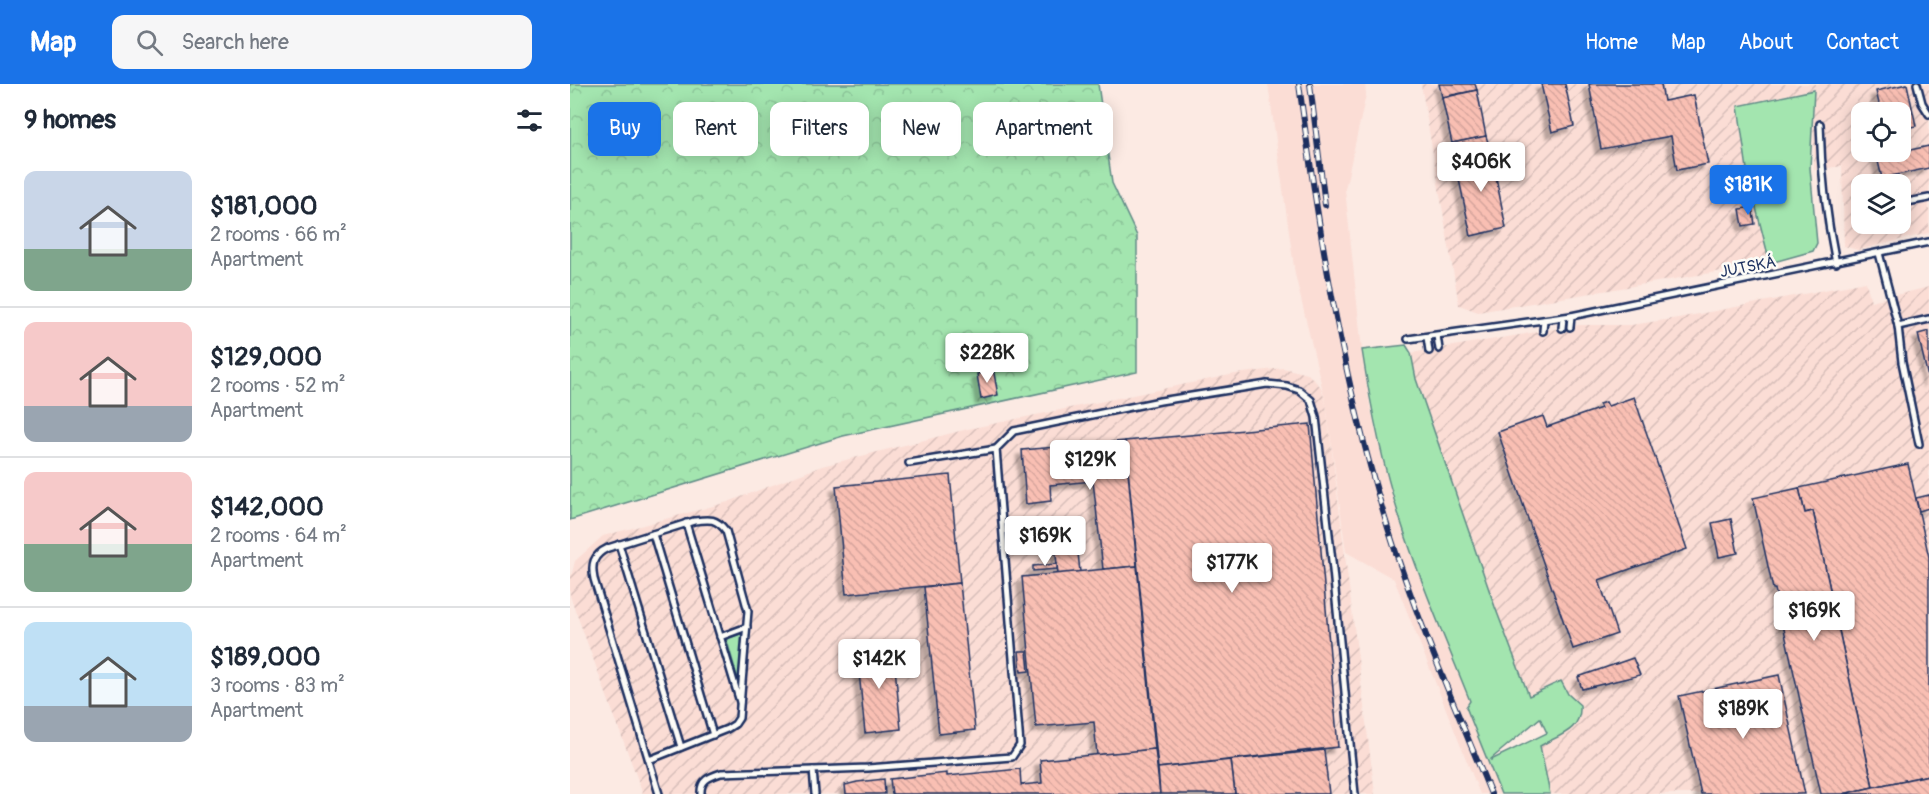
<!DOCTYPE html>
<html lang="en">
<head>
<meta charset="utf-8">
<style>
	body { margin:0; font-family:Pangolin,sans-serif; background:#f6f6f7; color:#1f2937; height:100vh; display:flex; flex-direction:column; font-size:22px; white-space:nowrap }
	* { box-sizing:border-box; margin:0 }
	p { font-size:20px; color:#747a83 }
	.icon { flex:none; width:33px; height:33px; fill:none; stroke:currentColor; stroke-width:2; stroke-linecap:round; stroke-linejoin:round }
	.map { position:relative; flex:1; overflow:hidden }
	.details { display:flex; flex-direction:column; background:#fff; width:570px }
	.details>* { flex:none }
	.hud { position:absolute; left:18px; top:18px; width:570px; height:54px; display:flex; gap:12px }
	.tools { position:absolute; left:1281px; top:18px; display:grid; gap:12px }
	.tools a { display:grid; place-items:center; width:60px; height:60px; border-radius:12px; background:#fff; box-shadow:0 3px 15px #0003; font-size:30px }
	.price { position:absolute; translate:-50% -51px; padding:0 14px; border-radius:6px; background:#fff; color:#222; font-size:20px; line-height:39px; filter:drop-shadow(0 2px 3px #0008) }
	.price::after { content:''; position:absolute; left:50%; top:36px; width:18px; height:14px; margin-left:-9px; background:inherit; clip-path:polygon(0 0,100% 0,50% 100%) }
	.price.on { background:#1a73e8; color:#fff }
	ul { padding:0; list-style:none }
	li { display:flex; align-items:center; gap:18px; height:150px; padding:0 24px }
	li+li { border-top:2px solid #e0e1e3 }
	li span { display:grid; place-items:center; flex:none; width:168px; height:120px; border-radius:12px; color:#555 }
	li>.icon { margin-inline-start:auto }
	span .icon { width:72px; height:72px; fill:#fffc; stroke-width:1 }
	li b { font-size:26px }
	h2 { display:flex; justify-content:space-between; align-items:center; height:72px; padding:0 24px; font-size:26px }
	.chip { padding:0 21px; border-radius:12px; background:#fff; box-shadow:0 3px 15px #0003; font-size:21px; line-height:54px }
	.chip.on { background:#1a73e8; color:#fff }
	header { display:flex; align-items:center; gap:36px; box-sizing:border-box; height:84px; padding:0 30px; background:#1a73e8; color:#fff }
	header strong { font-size:28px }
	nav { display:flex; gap:33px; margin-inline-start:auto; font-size:21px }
	.search { width:420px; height:54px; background:#f6f6f7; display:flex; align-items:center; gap:15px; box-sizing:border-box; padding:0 21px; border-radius:12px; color:#747a83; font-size:22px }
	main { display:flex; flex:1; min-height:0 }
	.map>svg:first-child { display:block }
	.built { fill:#fbddd5 }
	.industrial { fill:url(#industrial-furrows); fill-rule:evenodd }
	.green { fill:#a3e5af; stroke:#5f8a86; stroke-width:1.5; fill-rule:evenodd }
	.forest { fill:url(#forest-crowns); stroke:#5f8a86; stroke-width:1.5 }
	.building { fill:url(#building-back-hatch); stroke:#1b2f5e; stroke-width:1.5; filter:url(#shadow) }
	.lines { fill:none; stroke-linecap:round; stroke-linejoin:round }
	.lane-casing { stroke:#1b2f5e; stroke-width:10 }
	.lane { stroke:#fdfcf7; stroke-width:5 }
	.rail-casing { stroke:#1b2f5e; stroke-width:6 }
	.rail { stroke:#fdfcf7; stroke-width:4; stroke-dasharray:11; stroke-linecap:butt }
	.labels { text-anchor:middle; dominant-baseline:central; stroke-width:5; stroke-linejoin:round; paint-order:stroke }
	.street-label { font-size:16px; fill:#1b2f5e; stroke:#fdfcf7 }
</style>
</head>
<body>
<header>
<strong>Map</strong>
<div class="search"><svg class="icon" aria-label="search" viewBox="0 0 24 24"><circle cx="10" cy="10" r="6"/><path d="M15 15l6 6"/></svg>Search here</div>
<nav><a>Home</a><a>Map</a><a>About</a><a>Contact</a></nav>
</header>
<main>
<section class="details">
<h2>9 homes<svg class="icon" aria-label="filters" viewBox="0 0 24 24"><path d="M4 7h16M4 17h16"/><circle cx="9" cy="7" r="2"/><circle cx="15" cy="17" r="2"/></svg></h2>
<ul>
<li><span style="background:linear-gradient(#c9d6e8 65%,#7fa58c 0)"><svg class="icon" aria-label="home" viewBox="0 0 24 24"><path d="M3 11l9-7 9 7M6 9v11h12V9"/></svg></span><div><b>$181,000</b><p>2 rooms · 66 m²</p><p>Apartment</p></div></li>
<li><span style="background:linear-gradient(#f6c9c9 70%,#9aa5b1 0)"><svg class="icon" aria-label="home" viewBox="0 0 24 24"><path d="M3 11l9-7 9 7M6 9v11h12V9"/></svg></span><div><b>$129,000</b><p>2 rooms · 52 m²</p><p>Apartment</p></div></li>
<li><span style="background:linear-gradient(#f6c9c9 60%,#7fa58c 0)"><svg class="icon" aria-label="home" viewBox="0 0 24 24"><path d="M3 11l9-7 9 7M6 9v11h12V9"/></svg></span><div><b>$142,000</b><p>2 rooms · 64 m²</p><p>Apartment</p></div></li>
<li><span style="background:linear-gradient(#bfe0f5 70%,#9aa5b1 0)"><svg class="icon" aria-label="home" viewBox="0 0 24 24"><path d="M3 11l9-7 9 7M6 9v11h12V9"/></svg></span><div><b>$189,000</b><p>3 rooms · 83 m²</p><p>Apartment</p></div></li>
</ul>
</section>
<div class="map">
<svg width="1359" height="710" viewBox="0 0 1359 710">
	<defs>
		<pattern id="industrial-furrows" width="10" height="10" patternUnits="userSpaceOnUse" patternTransform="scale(1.5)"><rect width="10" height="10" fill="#fbddd5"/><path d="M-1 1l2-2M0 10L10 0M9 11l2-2" fill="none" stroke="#d7beb9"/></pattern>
		<pattern id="forest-crowns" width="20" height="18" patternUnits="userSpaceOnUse" patternTransform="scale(1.5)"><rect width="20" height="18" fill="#a3e5af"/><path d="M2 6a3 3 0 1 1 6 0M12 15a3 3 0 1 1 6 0" fill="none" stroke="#8cc599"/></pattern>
		<pattern id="building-back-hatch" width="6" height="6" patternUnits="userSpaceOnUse" patternTransform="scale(1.5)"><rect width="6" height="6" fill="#f9bfb3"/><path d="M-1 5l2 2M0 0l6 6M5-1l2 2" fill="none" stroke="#d5a49c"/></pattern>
		<filter id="shadow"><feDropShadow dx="-5.5" dy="5.5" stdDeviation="1.5" flood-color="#0004"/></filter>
	</defs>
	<rect width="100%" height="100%" fill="#fceae3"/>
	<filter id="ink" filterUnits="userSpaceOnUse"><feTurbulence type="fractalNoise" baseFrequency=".0167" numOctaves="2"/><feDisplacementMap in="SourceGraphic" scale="12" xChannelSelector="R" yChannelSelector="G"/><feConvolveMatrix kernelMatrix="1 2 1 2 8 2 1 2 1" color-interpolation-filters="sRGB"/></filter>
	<g filter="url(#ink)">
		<path class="built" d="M698,0H795L796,11L775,105L792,266L800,321L812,372L832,442L900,618L896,623L931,710H910L824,495L776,468L756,320L725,190Z"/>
		<g class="industrial">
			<path d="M851,0H1359V149L1288,166L1274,162L1272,82L1244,86L1243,6L1168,22L1179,92L1200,179L908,228L889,221ZM1292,28H1330V68H1292ZM1292,100H1330V140H1292Z"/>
			<path d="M1296,198L1301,217L1359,203V710H931L977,649L959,612L925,523L846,295L841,269L1009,241H1061L1108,234Z"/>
			<path d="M713,284L738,290L751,303L756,320L805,710H73L0,512V497L5,477L33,452L158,418L252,382L398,345L665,290Z"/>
		</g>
		<g class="green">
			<path d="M1244,6L1240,84L1247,159L1243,167L1200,179L1178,92L1168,22Z"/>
			<path d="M836,261L841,269L846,295L925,523L959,612L991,597L998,610L1010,621C1012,647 989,651 970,662L980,710H931L896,623L900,617C877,559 851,501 832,441C813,384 801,325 792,266ZM970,634L977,649L921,676V675Z"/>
			<path d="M170,550L172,551L169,593L167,592L157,557L159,554Z"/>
		</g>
		<path class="forest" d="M0,0H528L542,99L567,152V288L273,352L0,436Z"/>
		<g class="building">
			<path d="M869,0H905L907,6L872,13Z"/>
			<path d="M971,0H995L1004,42L982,48Z"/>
			<path d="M1019,0H1091L1094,17L1124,11L1138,80L1107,86L1101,52L1031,65Z"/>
			<path d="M1337,0L1346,42L1330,45V28H1311L1306,7Z"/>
			<path d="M907,6L916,52L882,59L872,14Z"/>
			<path d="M916,52L919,62L925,61L926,65L885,76L882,59Z"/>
			<path d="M1359,62V84L1312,94L1307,73Z"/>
			<path d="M926,65L928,77L923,78L936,144L901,152L885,76Z"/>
			<path d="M1182,123L1185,140L1173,142L1170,125Z"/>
			<path d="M1359,247V298L1348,250Z"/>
			<path d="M423,284L428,311L411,315L407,290L421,287L420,285Z"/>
			<path d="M1064,313L1117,465L1029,496L1047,550L1003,565L928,348L973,332L977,343L1031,324L1029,320L1036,318L1038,322Z"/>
			<path d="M740,340L768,663L588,684L555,357Z"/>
			<path d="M555,357L567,482L533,485L523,397L480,401L481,417L456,420L452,366Z"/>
			<path d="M1338,380L1359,473V691L1303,703L1243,427L1235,429L1229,404Z"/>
			<path d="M380,391L390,499L276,510L266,402Z"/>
			<path d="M1229,404L1235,429L1243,427L1303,703L1273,710H1251L1205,505H1203L1183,414Z"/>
			<path d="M1359,411V424L1349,427L1346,414Z"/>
			<path d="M1161,435L1168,469L1149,473L1142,439Z"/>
			<path d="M507,459L510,488L488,490L485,461Z"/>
			<path d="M487,480V485L463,487V482Z"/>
			<path d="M567,482L585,665L527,671L524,638L466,643L452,493Z"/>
			<path d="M390,499L405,646L369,650L354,503Z"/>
			<path d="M323,563L331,645L295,649L287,567Z"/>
			<path d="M449,567H457L459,587L451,588Z"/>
			<path d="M1063,574L1070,591L1012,605L1008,593Z"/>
			<path d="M1209,591L1235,710H1131L1109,612Z"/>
			<path d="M585,665L590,710H322L320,695L377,689V692L450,685L451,701L472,699L470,676Z"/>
			<path d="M754,666L759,710H665L661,676Z"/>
			<path d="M661,676L665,710H590L588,684Z"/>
			<path d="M1359,691V710H1273L1303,703Z"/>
			<path d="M314,695L315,710H276L275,701L287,698Z"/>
		</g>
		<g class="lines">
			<defs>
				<g id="lane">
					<path d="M1347,0L1352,19L1359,30"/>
					<path d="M1250,40C1251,88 1256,131 1266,179"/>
					<path d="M1337,118L1359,114"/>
					<path d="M1309,169L1328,242L1359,235"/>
					<path d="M1328,242L1332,278L1349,360"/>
					<path d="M1000,243L1001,232"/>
					<path d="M992,244L993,234"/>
					<path d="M973,247L974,236"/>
					<path d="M867,252L869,265"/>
					<path d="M857,253L859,267"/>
					<path d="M838,255L1001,232L1359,158"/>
					<path d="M426,365L444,347L590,317L697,300L717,302L729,306L741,316L746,333L763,486L785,710"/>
					<path d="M116,439L170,618"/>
					<path d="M83,450L143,651"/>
					<path d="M49,460L111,663"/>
					<path d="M150,553L177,543"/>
					<path d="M79,676L157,645L165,640L169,634L178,527L156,447C146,434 140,435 124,437L38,464C23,471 21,480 24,495L89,710"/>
					<path d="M131,710C130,696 139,693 151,689L243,686"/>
					<path d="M245,710L243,686L298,684L442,673L450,661L426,365L339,379"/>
				</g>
			</defs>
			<use href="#lane" class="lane-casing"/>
			<use href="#lane" class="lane"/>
			<defs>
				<g id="rail">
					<path d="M729,0C749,150 773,299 818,444C846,534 885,622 921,710"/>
					<path d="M740,0L755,121"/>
				</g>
			</defs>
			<use href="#rail" class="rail-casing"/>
			<use href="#rail" class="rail"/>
		</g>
	</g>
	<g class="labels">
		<g class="street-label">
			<text transform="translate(1178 183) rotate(-11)">JUTSKÁ</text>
		</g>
	</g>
</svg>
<div class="tools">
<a><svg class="icon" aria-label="locate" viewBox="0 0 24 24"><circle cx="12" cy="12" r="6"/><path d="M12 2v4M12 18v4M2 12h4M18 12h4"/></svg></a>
<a><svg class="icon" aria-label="layers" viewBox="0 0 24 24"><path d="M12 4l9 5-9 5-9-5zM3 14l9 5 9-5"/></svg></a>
</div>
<b class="price" style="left:911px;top:109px">$406K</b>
<b class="price on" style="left:1178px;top:132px">$181K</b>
<b class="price" style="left:417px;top:300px">$228K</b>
<b class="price" style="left:520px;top:407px">$129K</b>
<b class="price" style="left:475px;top:483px">$169K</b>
<b class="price" style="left:662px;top:510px">$177K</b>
<b class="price" style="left:1244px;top:558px">$169K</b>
<b class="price" style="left:309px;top:606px">$142K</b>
<b class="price" style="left:1173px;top:656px">$189K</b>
<div class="hud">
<a class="chip on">Buy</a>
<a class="chip">Rent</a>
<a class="chip">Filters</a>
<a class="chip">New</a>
<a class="chip">Apartment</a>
</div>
</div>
</main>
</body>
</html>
